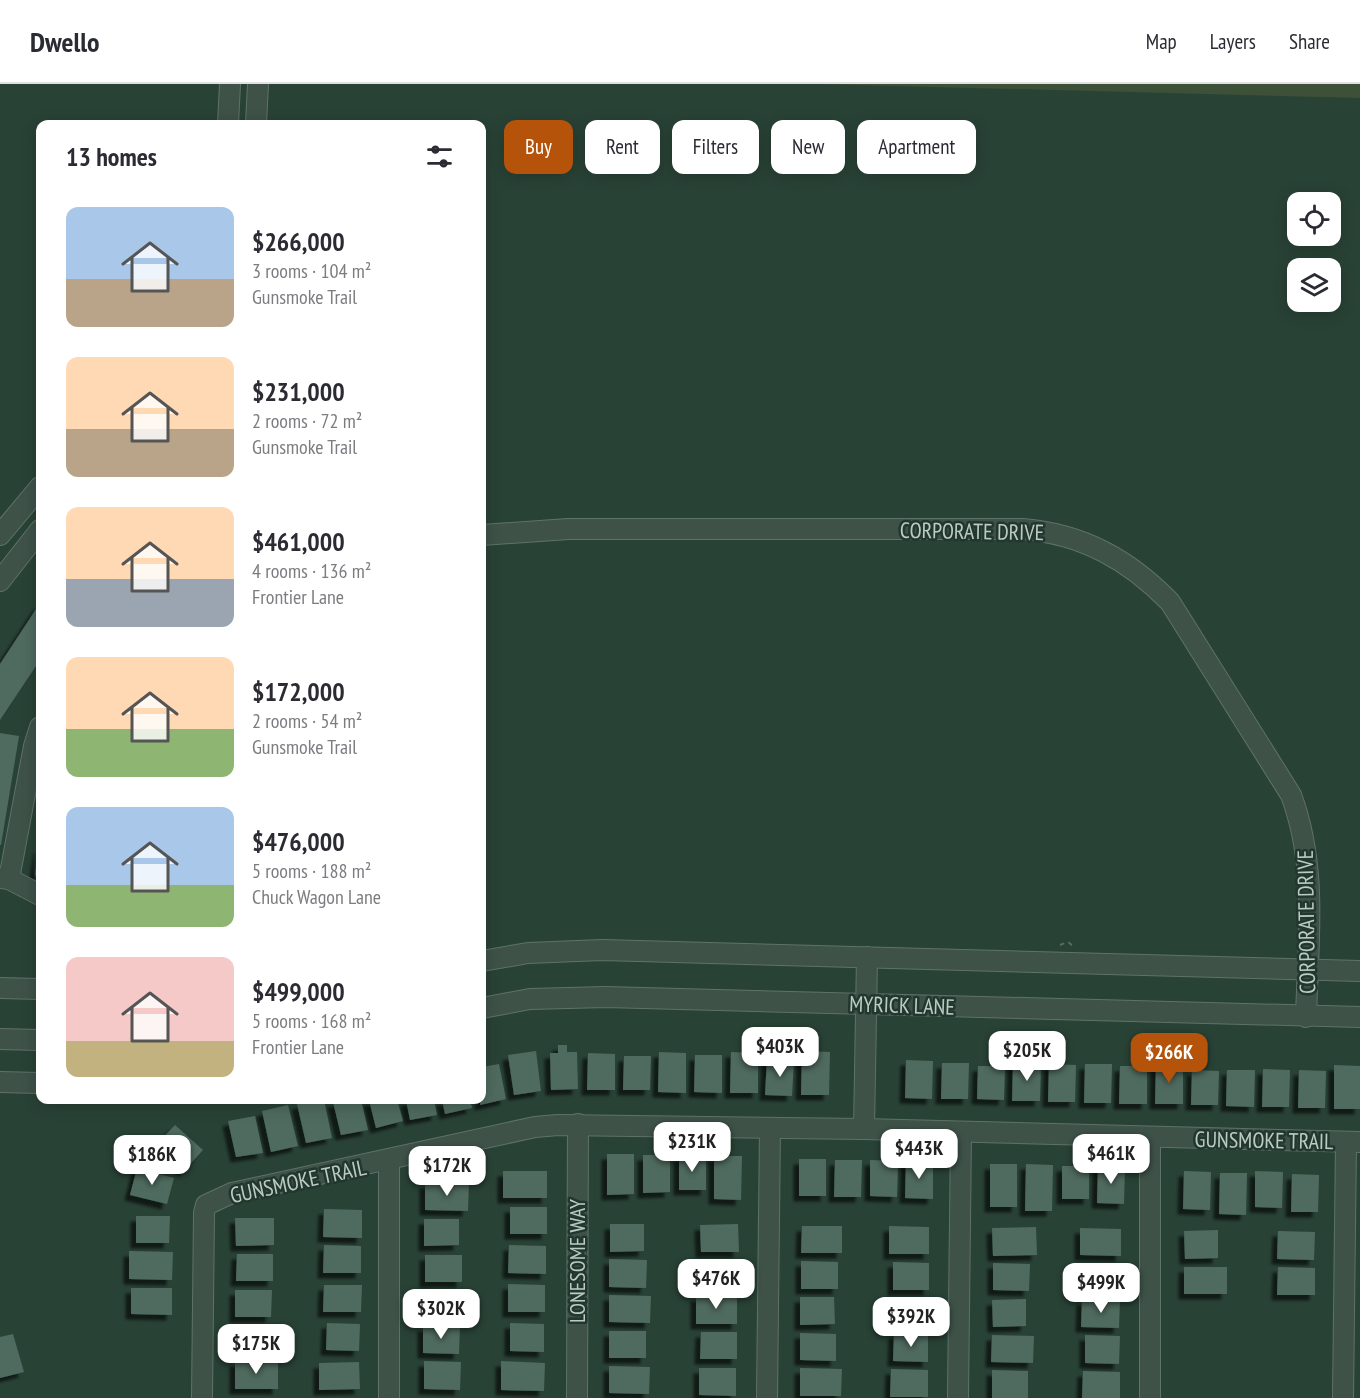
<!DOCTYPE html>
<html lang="en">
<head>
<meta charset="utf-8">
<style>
	body { margin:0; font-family:"PT Sans Narrow",sans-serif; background:#f7f7f7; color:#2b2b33; height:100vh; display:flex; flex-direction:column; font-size:22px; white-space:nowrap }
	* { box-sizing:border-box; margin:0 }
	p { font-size:20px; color:#7c7c81 }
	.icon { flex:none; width:33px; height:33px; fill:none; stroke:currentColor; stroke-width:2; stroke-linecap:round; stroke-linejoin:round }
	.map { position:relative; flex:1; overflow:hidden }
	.details { position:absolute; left:36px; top:36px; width:450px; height:984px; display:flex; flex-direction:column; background:#fff; border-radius:12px; box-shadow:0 3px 15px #0003 }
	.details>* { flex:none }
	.top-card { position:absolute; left:504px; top:36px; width:570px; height:54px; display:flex; gap:12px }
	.tools { position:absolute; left:1287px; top:108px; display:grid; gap:12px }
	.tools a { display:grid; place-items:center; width:54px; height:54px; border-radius:12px; background:#fff; box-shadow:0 3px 15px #0003; font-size:30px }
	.price { position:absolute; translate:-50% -51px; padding:0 14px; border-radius:12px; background:#fff; color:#222; font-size:20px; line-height:39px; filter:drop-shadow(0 2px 3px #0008) }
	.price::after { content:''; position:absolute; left:50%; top:36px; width:18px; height:14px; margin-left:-9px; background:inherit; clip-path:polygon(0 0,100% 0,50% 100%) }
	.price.current { background:#b45309; color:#fff }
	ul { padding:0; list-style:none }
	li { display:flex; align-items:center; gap:18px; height:150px; padding:0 30px }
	li span { display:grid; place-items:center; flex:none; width:168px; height:120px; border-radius:12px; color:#555 }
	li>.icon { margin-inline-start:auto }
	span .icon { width:72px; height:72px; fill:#fffc; stroke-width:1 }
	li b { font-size:26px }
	h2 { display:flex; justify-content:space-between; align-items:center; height:72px; padding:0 30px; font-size:26px }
	.tag { padding:0 21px; border-radius:12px; background:#fff; box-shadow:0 3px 15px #0003; font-size:21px; line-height:54px }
	.tag.current { background:#b45309; color:#fff }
	header { display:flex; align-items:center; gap:36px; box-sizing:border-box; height:84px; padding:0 30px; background:#fff; border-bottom:2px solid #e1e1e2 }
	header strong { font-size:28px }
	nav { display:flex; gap:33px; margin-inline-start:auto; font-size:21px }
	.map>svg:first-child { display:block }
	.green { fill:#3c5138 }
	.building { fill:#506a5e; filter:url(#shadow) }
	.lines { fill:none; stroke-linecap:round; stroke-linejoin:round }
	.minor-casing { stroke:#5f7269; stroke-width:22 }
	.path { stroke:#586c59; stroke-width:2; stroke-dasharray:4.5 4.5; stroke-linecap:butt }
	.minor { stroke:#3e5248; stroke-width:20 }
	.labels { text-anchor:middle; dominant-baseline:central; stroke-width:5; stroke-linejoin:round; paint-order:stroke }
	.street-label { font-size:22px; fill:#bbcbc4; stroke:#22372d }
</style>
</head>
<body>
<header>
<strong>Dwello</strong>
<nav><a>Map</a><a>Layers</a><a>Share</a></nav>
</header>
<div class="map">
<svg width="1360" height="1314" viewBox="0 0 1360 1314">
	<defs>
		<filter id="shadow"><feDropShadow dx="-5.5" dy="5.5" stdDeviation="1.5" flood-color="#0009"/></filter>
	</defs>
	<rect width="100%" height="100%" fill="#294236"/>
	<path class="green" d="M819,0H1360V14Z"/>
	<g class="building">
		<path d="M40,519V576L0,636V580Z"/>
		<path d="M0,649L19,652L1,761H0Z"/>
		<path d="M39,763H40V792L35,791Z"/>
		<path d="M558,961H567V968H577L578,1005L551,1006L550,969H558Z"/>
		<path d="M536,967L541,1007L514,1011L508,971Z"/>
		<path d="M802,967L830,968L829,1011H801Z"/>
		<path d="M659,968L686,969V1009L658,1008Z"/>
		<path d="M731,968L758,969V1009H730Z"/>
		<path d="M588,969L615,970V1006H587Z"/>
		<path d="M695,971H722V1009L694,1008Z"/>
		<path d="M624,972H651L650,1006H623Z"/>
		<path d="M767,975L794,976L792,1012L765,1011Z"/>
		<path d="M906,976L933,977L932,1015L905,1014Z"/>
		<path d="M942,979H969L968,1015H941Z"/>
		<path d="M1013,979H1041L1040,1017H1012Z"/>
		<path d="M499,980L506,1015L480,1021L482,983Z"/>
		<path d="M1049,980L1076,981L1075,1018H1048Z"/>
		<path d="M1085,980H1112L1111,1019H1084Z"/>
		<path d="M1156,980H1183V1020H1155Z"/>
		<path d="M1334,981L1360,982V1025H1334Z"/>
		<path d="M978,982H1005L1004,1016L977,1015Z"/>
		<path d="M1120,982H1147V1020H1119Z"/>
		<path d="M1263,985L1290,986L1289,1023H1262Z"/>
		<path d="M1192,986L1219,987L1218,1021H1191Z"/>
		<path d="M1227,986H1255L1254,1023L1226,1022Z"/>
		<path d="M1299,986L1326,987L1325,1024H1298Z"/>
		<path d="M324,1016L332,1054L306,1059L297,1020Z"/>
		<path d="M345,1016H361L368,1046L341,1051L333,1018Z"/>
		<path d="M369,1016H397L403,1037L376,1044Z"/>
		<path d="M406,1016H434L437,1031L410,1036Z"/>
		<path d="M442,1016H470L472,1024L445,1030Z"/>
		<path d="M288,1021L298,1062L271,1068L262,1027Z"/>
		<path d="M255,1032L263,1069L236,1073L228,1037Z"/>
		<path d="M175,1041L203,1066L184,1087L156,1061Z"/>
		<path d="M607,1070H634V1110L607,1111Z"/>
		<path d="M643,1071H670V1108L643,1109Z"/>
		<rect x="679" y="1072" width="27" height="34"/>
		<path d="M714,1072H742L741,1116L714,1115Z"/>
		<rect x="799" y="1075" width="27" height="37"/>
		<path d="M835,1076H862L861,1113H834Z"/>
		<path d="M870,1076L898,1077L897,1113L870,1112Z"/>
		<path d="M906,1077L933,1078V1115L905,1114Z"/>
		<rect x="990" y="1080" width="27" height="43"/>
		<path d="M1026,1080L1053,1081L1052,1127H1025Z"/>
		<rect x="1062" y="1082" width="27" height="33"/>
		<path d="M1098,1082H1125L1124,1120L1097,1119Z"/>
		<path d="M137,1084L174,1094L167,1120L130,1111Z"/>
		<rect x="503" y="1087" width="44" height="27"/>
		<path d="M1184,1087L1211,1088L1210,1126L1183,1125Z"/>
		<path d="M1255,1087L1283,1088L1282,1124L1255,1123Z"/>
		<path d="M1220,1089H1247L1246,1131L1219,1130Z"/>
		<path d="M1292,1090L1319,1091L1318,1128H1291Z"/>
		<path d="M425,1099H469L468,1127L425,1126Z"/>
		<rect x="510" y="1123" width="37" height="27"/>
		<path d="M324,1125L362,1126V1154L323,1153Z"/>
		<path d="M136,1132H170L169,1159H136Z"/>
		<path d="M235,1134H274V1161L236,1162Z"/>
		<path d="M424,1135H459V1161L424,1162Z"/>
		<path d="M610,1140H644V1167L610,1168Z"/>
		<path d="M738,1140L739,1168H701L700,1141Z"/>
		<path d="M802,1142H842V1169H801Z"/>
		<path d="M889,1142L929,1143V1170H889Z"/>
		<path d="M1036,1143L1037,1171L993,1172L992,1144Z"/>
		<path d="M1080,1144L1121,1145V1172L1080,1171Z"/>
		<path d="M1218,1146V1174L1185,1175L1184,1147Z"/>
		<path d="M1278,1147L1315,1148L1314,1176L1277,1175Z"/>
		<path d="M324,1161L361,1162V1189H323Z"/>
		<path d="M509,1161L546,1162V1190L508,1189Z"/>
		<path d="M129,1167L173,1168L172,1196L129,1195Z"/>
		<path d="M237,1170H273V1197H236Z"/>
		<rect x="425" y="1171" width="37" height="27"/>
		<path d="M609,1175L647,1176L646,1204L609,1203Z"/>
		<path d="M704,1176L738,1177L737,1205L703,1204Z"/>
		<path d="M801,1177L838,1178V1205H801Z"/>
		<path d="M893,1178L929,1179V1206H893Z"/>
		<path d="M993,1179L1030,1180L1029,1207L993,1206Z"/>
		<path d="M1081,1180L1117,1181V1208L1080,1207Z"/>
		<rect x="1184" y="1183" width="43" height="27"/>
		<path d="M1278,1183L1315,1184V1211H1277Z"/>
		<path d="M508,1200L545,1201V1228H508Z"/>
		<path d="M324,1201H362L361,1228H323Z"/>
		<path d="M131,1204H172V1231L131,1230Z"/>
		<path d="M235,1206H272L271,1233H235Z"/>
		<rect x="424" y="1206" width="41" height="28"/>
		<path d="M609,1211L651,1212L650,1239L609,1238Z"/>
		<rect x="696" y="1212" width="41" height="28"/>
		<path d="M800,1213H834L835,1240L800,1241Z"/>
		<path d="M891,1214L928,1215V1242L891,1241Z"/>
		<path d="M1026,1215V1242L993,1243L992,1216Z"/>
		<path d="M1082,1216H1120L1119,1244L1081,1243Z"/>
		<path d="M327,1239L360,1240L359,1267L326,1266Z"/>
		<path d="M510,1239L544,1240V1268L510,1267Z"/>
		<rect x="235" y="1242" width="41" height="27"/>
		<path d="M423,1242H460L459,1270L423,1269Z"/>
		<rect x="609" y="1247" width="37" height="27"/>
		<path d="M701,1248H737V1275H700Z"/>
		<path d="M800,1249L836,1250V1277L800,1276Z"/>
		<path d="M894,1249L928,1250V1278L893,1277Z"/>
		<path d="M13,1250L24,1288L0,1294V1253Z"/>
		<path d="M992,1251L1034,1252L1033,1279L991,1278Z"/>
		<path d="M1085,1251L1120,1252L1119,1280L1085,1279Z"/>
		<path d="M235,1277L278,1278V1305H235Z"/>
		<path d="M424,1277L461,1278L460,1306L424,1305Z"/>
		<path d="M501,1277L545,1279L544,1307L501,1306Z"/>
		<path d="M359,1278L360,1305L319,1306V1279Z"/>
		<path d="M609,1282L650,1283L649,1310L609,1309Z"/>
		<path d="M699,1284H736V1312L699,1311Z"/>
		<path d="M800,1284L842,1285L841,1312H800Z"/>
		<path d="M891,1285L928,1286V1313H890Z"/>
		<path d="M992,1286L1028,1287V1314H992Z"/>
		<path d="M1083,1287L1120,1288V1314H1082Z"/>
	</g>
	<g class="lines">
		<defs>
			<g id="minor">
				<path d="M228,40L230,0"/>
				<path d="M256,40L258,0"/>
				<path d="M0,451L40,403"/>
				<path d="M482,451L568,445H1023C1083,450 1129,476 1170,518L1291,711C1318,783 1308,858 1306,933"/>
				<path d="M0,497L40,446"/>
				<path d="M0,794L9,795L40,811"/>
				<path d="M9,795L34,662L40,643"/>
				<path d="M482,877L528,869L602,866L1360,887"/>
				<path d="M0,904L40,905"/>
				<path d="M482,924L530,915L606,913L1360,933"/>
				<path d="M0,955L40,956"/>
				<path d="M0,998L40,999"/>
				<path d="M864,1045L867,873"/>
				<path d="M1150,1053V1314"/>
				<path d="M389,1077V1314"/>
				<path d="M202,1314L204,1129L206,1121L232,1109L535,1043L558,1041L864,1045L1360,1058"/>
				<path d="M577,1314L578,1040"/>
				<path d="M767,1314L770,1044"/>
				<path d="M958,1314L961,1048"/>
				<path d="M1343,1314L1346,1058"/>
			</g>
		</defs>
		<use href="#minor" class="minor-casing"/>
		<path class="path" d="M1060,861L1068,858L1073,862"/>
		<use href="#minor" class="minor"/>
	</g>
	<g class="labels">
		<g class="street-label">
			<text transform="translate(972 447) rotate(1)">CORPORATE DRIVE</text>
			<text transform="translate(1306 838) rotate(-91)">CORPORATE DRIVE</text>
			<text transform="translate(902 921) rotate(2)">MYRICK LANE</text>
			<text transform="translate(1264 1056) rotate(1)">GUNSMOKE TRAIL</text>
			<text transform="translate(298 1097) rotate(-12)">GUNSMOKE TRAIL</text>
			<text transform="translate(577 1177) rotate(-90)">LONESOME WAY</text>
		</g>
	</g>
</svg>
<div class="tools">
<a><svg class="icon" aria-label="locate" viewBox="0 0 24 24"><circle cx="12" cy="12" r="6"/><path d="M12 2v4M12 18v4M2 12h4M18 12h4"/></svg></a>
<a><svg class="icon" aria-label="layers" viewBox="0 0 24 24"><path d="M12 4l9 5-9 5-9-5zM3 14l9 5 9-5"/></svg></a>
</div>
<b class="price" style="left:780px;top:994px">$403K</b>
<b class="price" style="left:1027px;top:998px">$205K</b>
<b class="price current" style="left:1169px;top:1000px">$266K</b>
<b class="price" style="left:692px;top:1089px">$231K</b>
<b class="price" style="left:919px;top:1096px">$443K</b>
<b class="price" style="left:1111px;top:1101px">$461K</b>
<b class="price" style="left:152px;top:1102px">$186K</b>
<b class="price" style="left:447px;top:1113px">$172K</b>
<b class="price" style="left:716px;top:1226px">$476K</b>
<b class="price" style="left:1101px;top:1230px">$499K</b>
<b class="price" style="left:441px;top:1256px">$302K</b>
<b class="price" style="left:911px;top:1264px">$392K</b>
<b class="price" style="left:256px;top:1291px">$175K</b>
<div class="top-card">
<a class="tag current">Buy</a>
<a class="tag">Rent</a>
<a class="tag">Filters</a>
<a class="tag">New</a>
<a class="tag">Apartment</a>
</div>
<section class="details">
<h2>13 homes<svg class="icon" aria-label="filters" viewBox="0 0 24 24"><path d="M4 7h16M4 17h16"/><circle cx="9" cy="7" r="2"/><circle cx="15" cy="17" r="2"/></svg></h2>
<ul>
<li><span style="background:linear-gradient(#a9c7e8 60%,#b9a48a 0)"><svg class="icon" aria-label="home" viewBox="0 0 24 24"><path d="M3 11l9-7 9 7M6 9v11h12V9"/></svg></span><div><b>$266,000</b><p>3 rooms · 104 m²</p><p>Gunsmoke Trail</p></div></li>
<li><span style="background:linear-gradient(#ffd9b3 60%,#b9a48a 0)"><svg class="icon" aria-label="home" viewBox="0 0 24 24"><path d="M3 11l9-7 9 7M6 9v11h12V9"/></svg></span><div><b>$231,000</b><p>2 rooms · 72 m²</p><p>Gunsmoke Trail</p></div></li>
<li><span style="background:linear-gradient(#ffd9b3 60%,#9aa5b1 0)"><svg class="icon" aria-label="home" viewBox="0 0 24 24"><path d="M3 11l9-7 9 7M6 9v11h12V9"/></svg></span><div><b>$461,000</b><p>4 rooms · 136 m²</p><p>Frontier Lane</p></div></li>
<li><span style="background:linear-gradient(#ffd9b3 60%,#8fb573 0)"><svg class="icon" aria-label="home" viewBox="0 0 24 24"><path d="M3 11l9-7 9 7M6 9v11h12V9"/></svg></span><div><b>$172,000</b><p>2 rooms · 54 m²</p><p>Gunsmoke Trail</p></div></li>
<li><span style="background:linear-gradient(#a9c7e8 65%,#8fb573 0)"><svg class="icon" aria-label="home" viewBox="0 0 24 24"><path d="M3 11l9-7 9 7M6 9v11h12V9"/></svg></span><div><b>$476,000</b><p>5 rooms · 188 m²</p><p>Chuck Wagon Lane</p></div></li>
<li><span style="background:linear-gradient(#f6c9c9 70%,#c2b280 0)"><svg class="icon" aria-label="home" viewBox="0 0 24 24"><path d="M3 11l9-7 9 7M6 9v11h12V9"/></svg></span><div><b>$499,000</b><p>5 rooms · 168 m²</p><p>Frontier Lane</p></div></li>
</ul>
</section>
</div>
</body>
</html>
